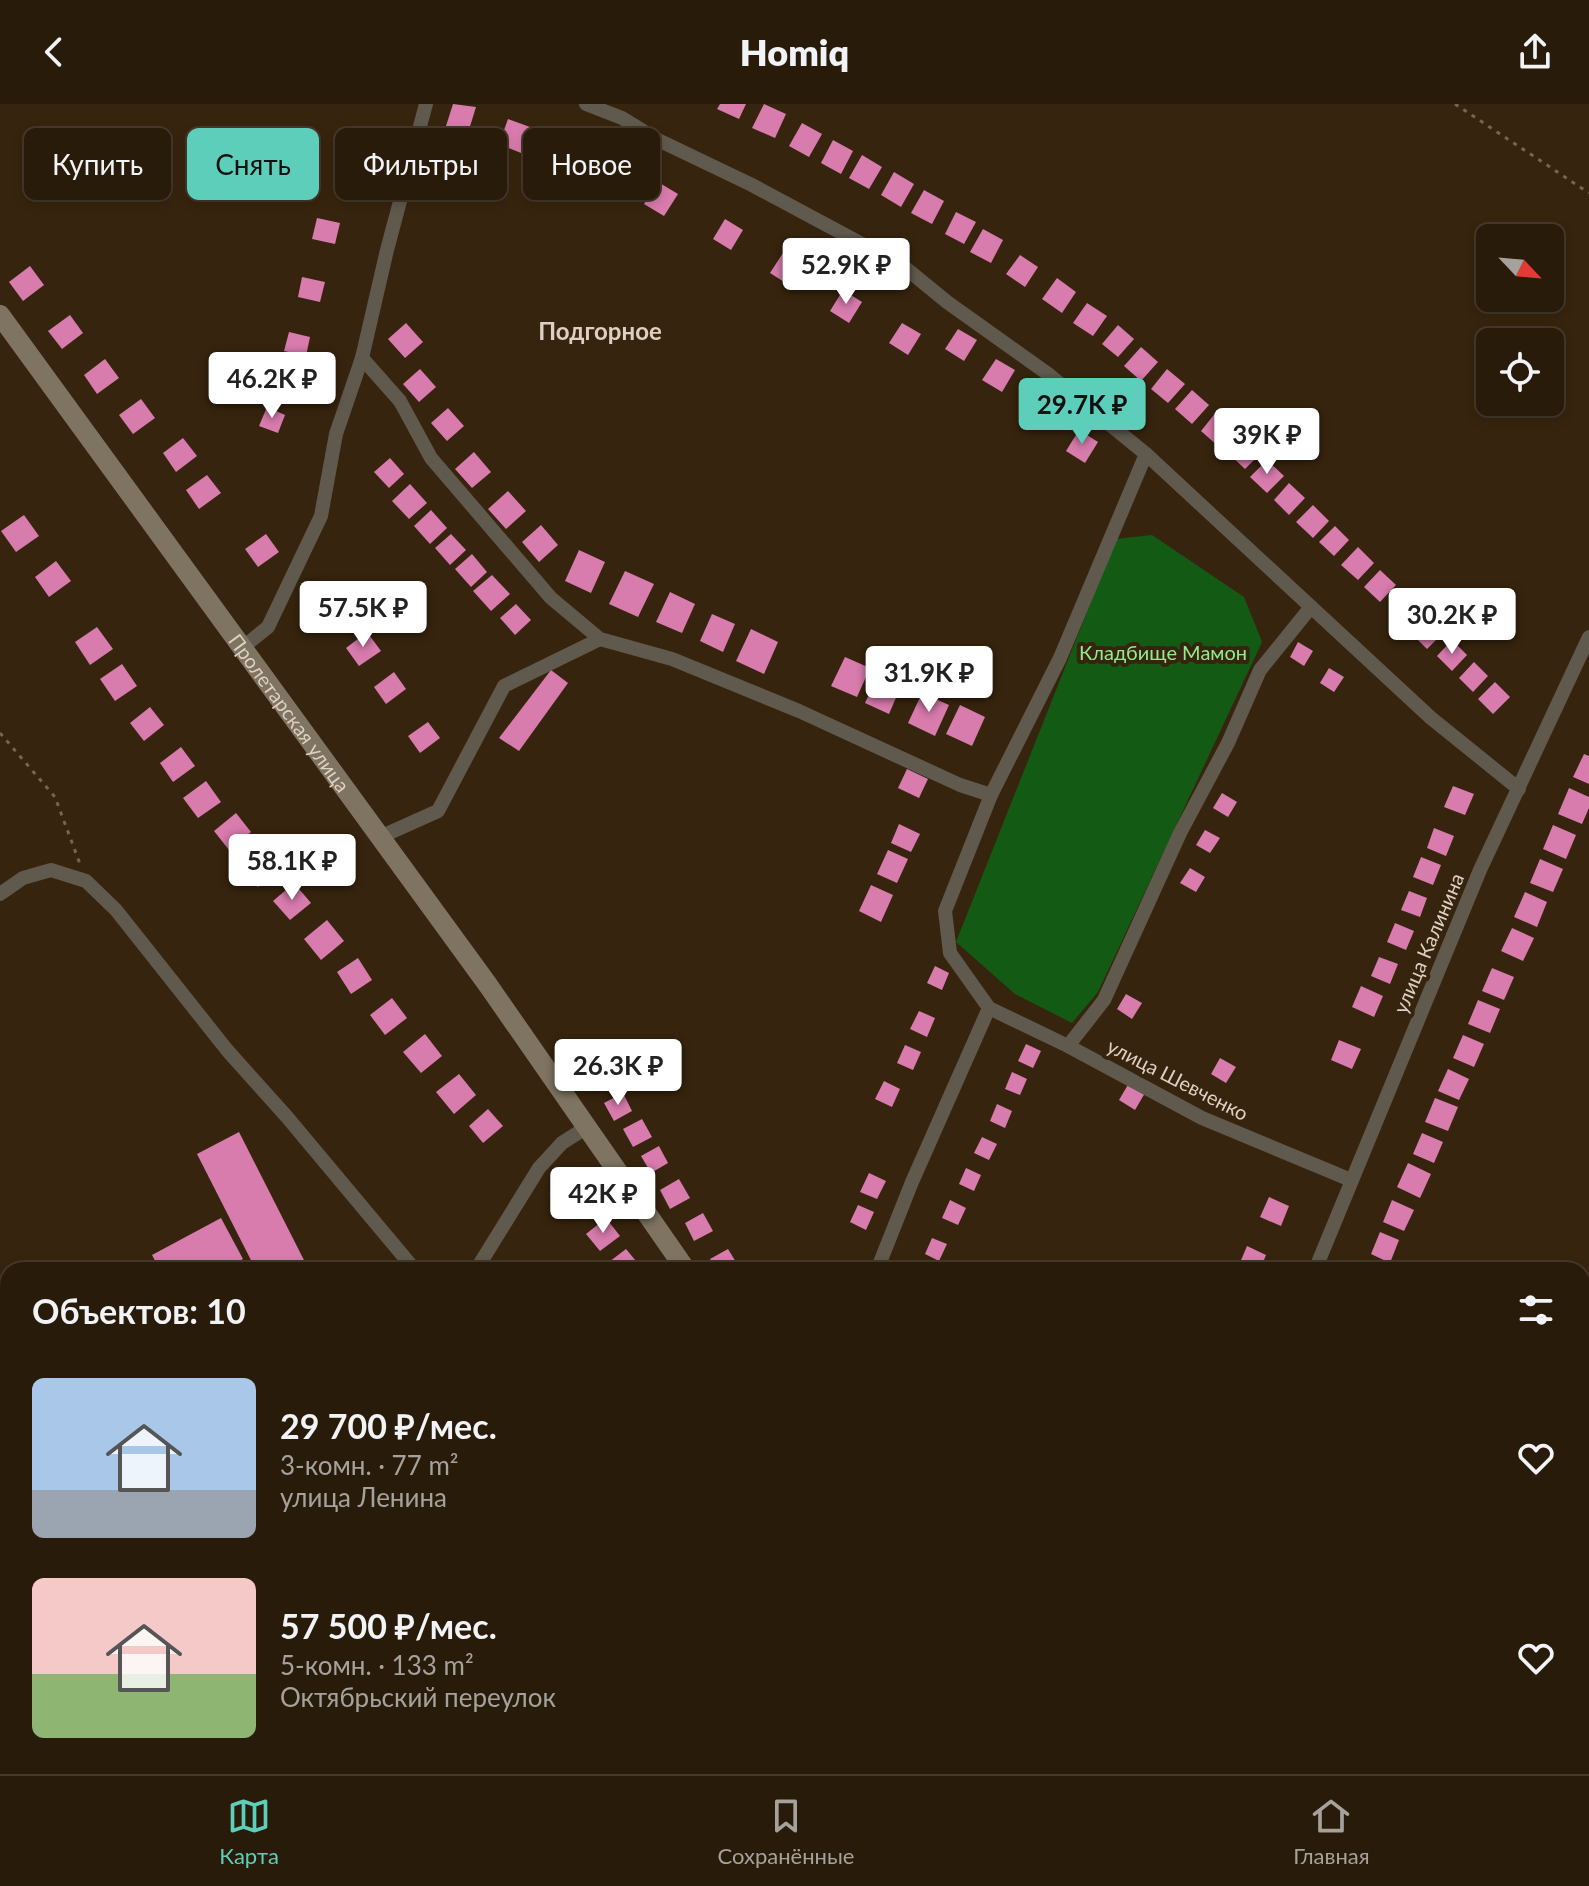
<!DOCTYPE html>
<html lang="ru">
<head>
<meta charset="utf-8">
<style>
	body { margin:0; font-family:Lato,sans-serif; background:#352818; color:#f1f3f6; height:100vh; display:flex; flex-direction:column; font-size:30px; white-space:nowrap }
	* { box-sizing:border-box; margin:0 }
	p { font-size:26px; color:#a5a19c }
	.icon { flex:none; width:44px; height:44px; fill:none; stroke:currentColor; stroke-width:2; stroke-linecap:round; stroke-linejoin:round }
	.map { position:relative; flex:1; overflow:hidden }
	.side { position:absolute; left:0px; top:1158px; width:1590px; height:512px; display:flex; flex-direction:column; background:#291b0a; border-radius:24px 24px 0 0; box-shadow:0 4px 12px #0003,0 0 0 2px #45392b }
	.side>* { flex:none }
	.top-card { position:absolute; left:24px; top:24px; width:800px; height:72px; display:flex; gap:16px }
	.needle { width:52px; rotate:116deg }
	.fabs { position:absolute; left:1476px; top:120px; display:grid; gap:16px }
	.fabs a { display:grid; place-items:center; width:88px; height:88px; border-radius:12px; background:#291b0a; box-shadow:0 4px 12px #0003,0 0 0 2px #45392b; font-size:40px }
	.price { position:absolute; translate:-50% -68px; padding:0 18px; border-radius:8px; background:#fff; color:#222; font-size:26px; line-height:52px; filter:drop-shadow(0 2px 4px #0008) }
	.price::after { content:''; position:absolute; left:50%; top:48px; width:24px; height:18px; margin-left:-12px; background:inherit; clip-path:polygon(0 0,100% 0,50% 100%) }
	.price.selected { background:#5dceb9; color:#111 }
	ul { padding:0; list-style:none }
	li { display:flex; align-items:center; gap:24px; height:200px; padding:0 32px }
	li span { display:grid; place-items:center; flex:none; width:224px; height:160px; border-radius:12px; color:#555 }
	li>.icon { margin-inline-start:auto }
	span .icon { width:96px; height:96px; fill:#fffc; stroke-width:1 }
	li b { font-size:34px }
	h2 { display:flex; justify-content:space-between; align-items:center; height:96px; padding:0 32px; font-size:34px }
	.tag { padding:0 28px; border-radius:12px; background:#291b0a; box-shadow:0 4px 12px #0003,0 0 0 2px #45392b; font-size:28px; line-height:72px }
	.tag.selected { background:#5dceb9; color:#111 }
	header { display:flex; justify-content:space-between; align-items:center; height:104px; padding:0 32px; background:#291b0a; font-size:36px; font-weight:800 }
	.tabs { display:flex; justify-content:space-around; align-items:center; height:112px; border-top:2px solid #45392b; background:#291b0a; font-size:22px; color:#a5a19c }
	.tabs a { display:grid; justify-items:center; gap:4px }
	.tabs .selected { color:#5dceb9 }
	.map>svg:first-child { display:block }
	.green { fill:#135b14 }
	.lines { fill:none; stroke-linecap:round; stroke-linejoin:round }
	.stream { stroke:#00182c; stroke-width:5 }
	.building { fill:#d87bad }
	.path { stroke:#756552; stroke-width:3; stroke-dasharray:4 6; stroke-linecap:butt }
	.street { stroke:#60594d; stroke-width:14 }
	.secondary { stroke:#7e7461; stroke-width:20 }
	.labels { text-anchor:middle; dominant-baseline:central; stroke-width:8; stroke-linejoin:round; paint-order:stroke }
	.park-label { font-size:20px; fill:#90ed8c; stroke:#37240e }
	.street-label { font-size:20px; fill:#ddd0c3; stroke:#37240e }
	.quarter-label { font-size:24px; font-weight:bold; fill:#ddd0c3; stroke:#37240e }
</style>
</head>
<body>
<header><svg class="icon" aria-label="back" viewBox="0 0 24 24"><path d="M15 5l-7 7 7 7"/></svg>Homiq<svg class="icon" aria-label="share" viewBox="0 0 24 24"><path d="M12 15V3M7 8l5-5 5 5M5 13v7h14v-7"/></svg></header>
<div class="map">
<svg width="1589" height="1670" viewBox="0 0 1589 1670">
	<rect width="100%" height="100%" fill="#37240e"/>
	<path class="green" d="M1152,431L1244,493L1262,538L1098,888L1072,919L1015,890L956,838L1116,435Z"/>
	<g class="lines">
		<g class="stream">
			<path d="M1582,1461L1589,1449"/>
			<path d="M1582,1551L1589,1576"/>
		</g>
	</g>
	<g class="building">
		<path d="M453,0L476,3L468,29L446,22Z"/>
		<path d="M720,0H746L739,15L717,5Z"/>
		<path d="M764,0L786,10L775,34L752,24Z"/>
		<path d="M508,15L530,23L521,49L499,40Z"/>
		<path d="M802,19L822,30L809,53L789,42Z"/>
		<path d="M556,35L578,43L568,67L547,59Z"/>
		<path d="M833,36L853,47L841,70L821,59Z"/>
		<path d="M862,51L882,63L869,85L849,74Z"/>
		<path d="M603,55L624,64L615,88L593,80Z"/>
		<path d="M894,68L914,80L901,103L881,91Z"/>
		<path d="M658,78L678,90L664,112L644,100Z"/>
		<path d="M924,86L944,97L932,120L911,109Z"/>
		<path d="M956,108L976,118L964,140L945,130Z"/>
		<path d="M317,114L340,119L335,140L312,135Z"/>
		<path d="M725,115L743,126L731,146L713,135Z"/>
		<path d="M983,125L1003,136L991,159L970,148Z"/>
		<path d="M783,149L801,160L789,181L770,169Z"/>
		<path d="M1020,151L1038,163L1025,183L1006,170Z"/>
		<path d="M30,162L44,181L23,197L9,178Z"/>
		<path d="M302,173L325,178L320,198L298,193Z"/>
		<path d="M1057,174L1076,188L1062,209L1042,195Z"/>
		<path d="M843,186L862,198L849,219L830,207Z"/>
		<path d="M1087,199L1107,212L1093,232L1073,219Z"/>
		<path d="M70,211L83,229L62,245L48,227Z"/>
		<path d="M406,219L423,238L405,254L388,235Z"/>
		<path d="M902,219L921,230L908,251L889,239Z"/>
		<path d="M1118,221L1134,235L1118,253L1102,240Z"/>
		<path d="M958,225L977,236L964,257L945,245Z"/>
		<path d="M289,228L310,233L306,252L284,247Z"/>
		<path d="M1141,243L1158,258L1141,277L1124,262Z"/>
		<path d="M105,255L119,274L97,290L84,271Z"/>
		<path d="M996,255L1015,266L1002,288L982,276Z"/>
		<path d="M420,265L436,283L419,298L403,280Z"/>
		<path d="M1167,265L1185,280L1168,299L1151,285Z"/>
		<path d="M1192,286L1209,301L1192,320L1175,305Z"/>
		<path d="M141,295L155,314L133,330L119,311Z"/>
		<path d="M267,303L285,311L278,329L259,322Z"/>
		<path d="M448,304L464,322L447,337L431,319Z"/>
		<path d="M1217,307L1235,322L1218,342L1201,327Z"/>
		<path d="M1079,326L1098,338L1085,359L1066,347Z"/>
		<path d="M1245,333L1261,349L1245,365L1229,350Z"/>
		<path d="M183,334L197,352L176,368L163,349Z"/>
		<path d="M474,348L491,368L472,384L455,365Z"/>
		<path d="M390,354L404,370L389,384L374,368Z"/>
		<path d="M1267,356L1284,372L1267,389L1250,373Z"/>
		<path d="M207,371L221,389L199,405L186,386Z"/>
		<path d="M1289,379L1305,394L1289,411L1274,396Z"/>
		<path d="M410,380L427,399L409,415L392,397Z"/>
		<path d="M508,387L526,407L506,425L488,405Z"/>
		<path d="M1313,401L1329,417L1313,434L1296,418Z"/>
		<path d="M431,406L447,424L430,440L414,422Z"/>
		<path d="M24,411L39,432L16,448L1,427Z"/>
		<path d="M541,421L558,441L539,458L522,438Z"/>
		<path d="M1335,422L1349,436L1334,452L1319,438Z"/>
		<path d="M266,430L279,448L258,463L245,445Z"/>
		<path d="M451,430L466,446L450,461L435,444Z"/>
		<path d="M1358,443L1374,459L1358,476L1341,461Z"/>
		<path d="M579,446L605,458L591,489L565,477Z"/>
		<path d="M472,450L487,468L471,483L455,465Z"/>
		<path d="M56,457L71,477L49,493L35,473Z"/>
		<path d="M1380,466L1396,481L1380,498L1364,483Z"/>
		<path d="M625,467L654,480L638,513L609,500Z"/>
		<path d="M492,471L510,490L491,507L473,487Z"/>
		<path d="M328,478L342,497L320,512L307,494Z"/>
		<path d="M670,488L695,500L682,529L656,518Z"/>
		<path d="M1405,493L1419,507L1405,521L1391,508Z"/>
		<path d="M516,500L531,516L515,531L500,514Z"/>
		<path d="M712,510L735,520L723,548L700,537Z"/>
		<path d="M1428,514L1443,529L1427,545L1412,530Z"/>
		<path d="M97,523L113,545L90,561L75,538Z"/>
		<path d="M751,525L778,538L764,570L736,557Z"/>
		<path d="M367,528L381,547L359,562L346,544Z"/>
		<path d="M1452,536L1467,551L1452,567L1437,552Z"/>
		<path d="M1298,538L1313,547L1304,562L1290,553Z"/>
		<path d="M845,553L870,564L857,593L831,582Z"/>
		<path d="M1474,558L1488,572L1473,588L1459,574Z"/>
		<path d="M122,560L137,582L115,597L100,575Z"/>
		<path d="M1329,564L1344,573L1334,588L1320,579Z"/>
		<path d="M551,566L568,579L519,647L499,634Z"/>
		<path d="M394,568L406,585L386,600L374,583Z"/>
		<path d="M878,571L901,582L889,610L865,599Z"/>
		<path d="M1495,578L1510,593L1493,610L1478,595Z"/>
		<path d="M922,589L949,601L935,632L908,619Z"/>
		<path d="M960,601L985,613L972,642L946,630Z"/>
		<path d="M150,603L164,621L144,637L130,619Z"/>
		<path d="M428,618L440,634L420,649L408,632Z"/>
		<path d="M181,643L195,662L173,678L160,659Z"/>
		<path d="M1584,650L1589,652V680L1573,673Z"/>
		<path d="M907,665L928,675L919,694L898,684Z"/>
		<path d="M206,677L221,698L198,714L183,694Z"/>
		<path d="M1453,682L1474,690L1465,711L1444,703Z"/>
		<path d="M1569,684L1589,693V704L1582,720L1558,710Z"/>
		<path d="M1222,689L1237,698L1228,713L1213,704Z"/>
		<path d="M236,709L251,728L229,746L214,727Z"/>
		<path d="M899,720L920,730L911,748L891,739Z"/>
		<path d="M1553,721L1576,731L1566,755L1543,745Z"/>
		<path d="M1434,724L1454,732L1446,752L1427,744Z"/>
		<path d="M1205,726L1220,734L1210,749L1196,741Z"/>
		<path d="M265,742L282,764L258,783L241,761Z"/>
		<path d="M888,746L908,755L897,779L877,770Z"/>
		<path d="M1421,753L1441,761L1433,781L1413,773Z"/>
		<path d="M1540,755L1563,765L1553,788L1530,779Z"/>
		<path d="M1190,764L1205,773L1196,788L1180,779Z"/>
		<path d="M294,779L311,799L290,816L273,797Z"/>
		<path d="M871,781L893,791L881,818L859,807Z"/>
		<path d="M1409,787L1427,794L1420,813L1401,806Z"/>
		<path d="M1525,788L1547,798L1537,823L1514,813Z"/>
		<path d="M327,816L344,837L321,856L304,835Z"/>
		<path d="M1395,819L1414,827L1406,846L1387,838Z"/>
		<path d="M1512,824L1534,834L1523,857L1501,847Z"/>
		<path d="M1379,853L1398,860L1390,880L1371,872Z"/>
		<path d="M358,854L372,876L351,890L337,868Z"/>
		<path d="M935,862L949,869L942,886L927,879Z"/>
		<path d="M1492,864L1514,873L1504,896L1482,887Z"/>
		<path d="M1361,882L1383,892L1374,913L1352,903Z"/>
		<path d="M1126,890L1142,899L1132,915L1117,905Z"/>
		<path d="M392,894L407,914L385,931L370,911Z"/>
		<path d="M1478,896L1500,905L1490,929L1468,920Z"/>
		<path d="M919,907L935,914L927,933L910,925Z"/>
		<path d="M425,930L442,952L421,969L403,948Z"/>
		<path d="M1463,931L1484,940L1474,963L1453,954Z"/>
		<path d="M1339,936L1361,945L1352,965L1331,956Z"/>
		<path d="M1026,940L1041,947L1033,964L1018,957Z"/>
		<path d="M905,941L921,948L913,966L897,959Z"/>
		<path d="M1220,954L1236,963L1226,979L1211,970Z"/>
		<path d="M1448,965L1469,975L1459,996L1438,987Z"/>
		<path d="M1012,968L1027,975L1020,991L1005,985Z"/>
		<path d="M459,970L476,991L454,1010L436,988Z"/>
		<path d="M884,977L900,985L892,1003L875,995Z"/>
		<path d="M1129,979L1145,989L1135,1006L1119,996Z"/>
		<path d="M623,989L632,1007L614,1017L604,999Z"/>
		<path d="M1435,994L1458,1003L1448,1027L1425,1018Z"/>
		<path d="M997,1000L1012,1007L1005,1024L990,1017Z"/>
		<path d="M488,1005L503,1022L483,1039L469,1022Z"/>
		<path d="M642,1015L652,1033L633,1043L623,1025Z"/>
		<path d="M239,1028L309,1166H256L197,1050Z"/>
		<path d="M1422,1029L1443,1038L1434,1059L1413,1050Z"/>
		<path d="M982,1033L997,1040L989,1056L974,1049Z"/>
		<path d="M659,1042L668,1059L651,1069L641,1052Z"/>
		<path d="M1408,1059L1431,1070L1420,1094L1397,1083Z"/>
		<path d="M966,1064L981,1071L974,1087L959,1080Z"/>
		<path d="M869,1069L886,1077L877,1095L860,1088Z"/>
		<path d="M572,1073L587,1093L565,1109L550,1089Z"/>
		<path d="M679,1075L690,1094L670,1105L660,1086Z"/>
		<path d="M1269,1093L1289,1102L1281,1122L1260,1113Z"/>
		<path d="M950,1096L966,1104L958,1121L942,1114Z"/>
		<path d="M1392,1096L1414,1106L1404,1127L1383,1118Z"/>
		<path d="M858,1101L874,1108L866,1126L850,1118Z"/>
		<path d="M703,1109L713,1127L694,1137L685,1119Z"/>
		<path d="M221,1114L243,1155L223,1166H160L152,1151Z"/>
		<path d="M606,1114L620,1132L600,1147L586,1130Z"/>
		<path d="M1380,1128L1399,1136L1390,1159L1371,1150Z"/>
		<path d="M932,1134L947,1140L939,1157L925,1150Z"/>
		<path d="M1247,1142L1266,1151L1260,1166H1251L1239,1161Z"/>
		<path d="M626,1145L641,1163L638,1166H608L605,1161Z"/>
		<path d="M728,1145L739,1163L733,1166H716L710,1155Z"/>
		<path d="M270,1662H310L305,1670H272L267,1667Z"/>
		<path d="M1027,1662H1065L1052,1670H1032Z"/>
	</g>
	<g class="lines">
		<g class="path">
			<path d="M1455,0L1589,89"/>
			<path d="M0,629L55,693L80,760"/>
		</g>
		<g class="street">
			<path d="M586,0L622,14L656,35L752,81L903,162L947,198L1048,270L1146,350L1431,614L1519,685"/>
			<path d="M362,254L400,297L431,354L551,494L600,535L672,555L799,607L960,681L991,691"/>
			<path d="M1146,350L1060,554L991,691L945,807L950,849L989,904L1068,942L1202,1014L1351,1076"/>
			<path d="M242,544L268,523L321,412L336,330L362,254L387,146L426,0"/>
			<path d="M380,733L438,707L504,582L600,535"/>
			<path d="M0,790L23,774L51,766L86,777L116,806L227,946L287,1013L415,1166"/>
			<path d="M1068,942L1104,896L1180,729L1228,639L1260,566L1311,503"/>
			<path d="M476,1166L539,1064L562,1039L587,1023"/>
			<path d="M877,1166L912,1078L989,904"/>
			<path d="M1315,1166L1480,766L1589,533"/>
			<path d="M0,1644L8,1640"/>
			<path d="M116,1662L120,1670"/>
			<path d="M234,1670L237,1662"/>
			<path d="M533,1670L537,1662"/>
			<path d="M782,1670L784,1662"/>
			<path d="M1120,1670L1123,1662"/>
		</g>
		<g class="secondary">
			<path id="s1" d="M0,211L488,881L686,1166"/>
			<path d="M991,1662L995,1670"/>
		</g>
	</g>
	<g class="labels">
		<g class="park-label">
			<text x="1163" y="548">Кладбище Мамон</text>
		</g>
		<g class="street-label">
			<text stroke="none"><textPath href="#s1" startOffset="492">Пролетарская улица</textPath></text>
			<text transform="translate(1428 839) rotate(-67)">улица Калинина</text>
			<text transform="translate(1178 975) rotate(27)">улица Шевченко</text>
		</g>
		<g class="quarter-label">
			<text x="600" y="226">Подгорное</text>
		</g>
	</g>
</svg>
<div class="fabs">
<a><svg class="needle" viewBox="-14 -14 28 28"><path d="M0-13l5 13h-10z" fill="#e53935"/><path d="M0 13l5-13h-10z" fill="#a5a19c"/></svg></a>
<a><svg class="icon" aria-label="locate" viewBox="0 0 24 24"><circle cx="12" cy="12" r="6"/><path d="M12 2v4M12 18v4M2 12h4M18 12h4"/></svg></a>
</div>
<b class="price" style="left:846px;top:202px">52.9K ₽</b>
<b class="price" style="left:272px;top:316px">46.2K ₽</b>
<b class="price selected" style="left:1082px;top:342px">29.7K ₽</b>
<b class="price" style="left:1267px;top:372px">39K ₽</b>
<b class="price" style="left:363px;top:545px">57.5K ₽</b>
<b class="price" style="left:1452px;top:552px">30.2K ₽</b>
<b class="price" style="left:929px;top:610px">31.9K ₽</b>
<b class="price" style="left:292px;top:798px">58.1K ₽</b>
<b class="price" style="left:618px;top:1003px">26.3K ₽</b>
<b class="price" style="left:603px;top:1131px">42K ₽</b>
<div class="top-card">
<a class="tag">Купить</a>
<a class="tag selected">Снять</a>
<a class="tag">Фильтры</a>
<a class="tag">Новое</a>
</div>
<section class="side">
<h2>Объектов: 10<svg class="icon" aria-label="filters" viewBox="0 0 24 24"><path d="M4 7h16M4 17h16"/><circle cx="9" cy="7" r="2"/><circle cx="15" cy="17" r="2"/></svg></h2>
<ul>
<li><span style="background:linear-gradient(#a9c7e8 70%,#9aa5b1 0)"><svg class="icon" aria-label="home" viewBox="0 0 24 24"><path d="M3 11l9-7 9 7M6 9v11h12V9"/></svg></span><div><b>29 700 ₽/мес.</b><p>3-комн. · 77 m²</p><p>улица Ленина</p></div><svg class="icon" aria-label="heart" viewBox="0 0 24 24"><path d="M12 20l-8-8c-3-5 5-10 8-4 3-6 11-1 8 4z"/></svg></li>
<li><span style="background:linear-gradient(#f6c9c9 60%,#8fb573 0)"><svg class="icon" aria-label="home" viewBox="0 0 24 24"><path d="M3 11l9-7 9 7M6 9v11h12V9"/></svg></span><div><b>57 500 ₽/мес.</b><p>5-комн. · 133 m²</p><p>Октябрьский переулок</p></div><svg class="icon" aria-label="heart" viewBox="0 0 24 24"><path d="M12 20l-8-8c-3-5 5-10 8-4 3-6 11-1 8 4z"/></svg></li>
</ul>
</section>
</div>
<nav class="tabs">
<a class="selected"><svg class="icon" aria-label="map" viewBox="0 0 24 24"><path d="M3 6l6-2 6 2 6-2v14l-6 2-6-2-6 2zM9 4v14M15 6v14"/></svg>Карта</a>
<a><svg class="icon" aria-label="saved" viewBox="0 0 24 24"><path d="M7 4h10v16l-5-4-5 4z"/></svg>Сохранённые</a>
<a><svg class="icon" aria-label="home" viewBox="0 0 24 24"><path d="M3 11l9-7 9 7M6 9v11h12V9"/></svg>Главная</a>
</nav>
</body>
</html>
